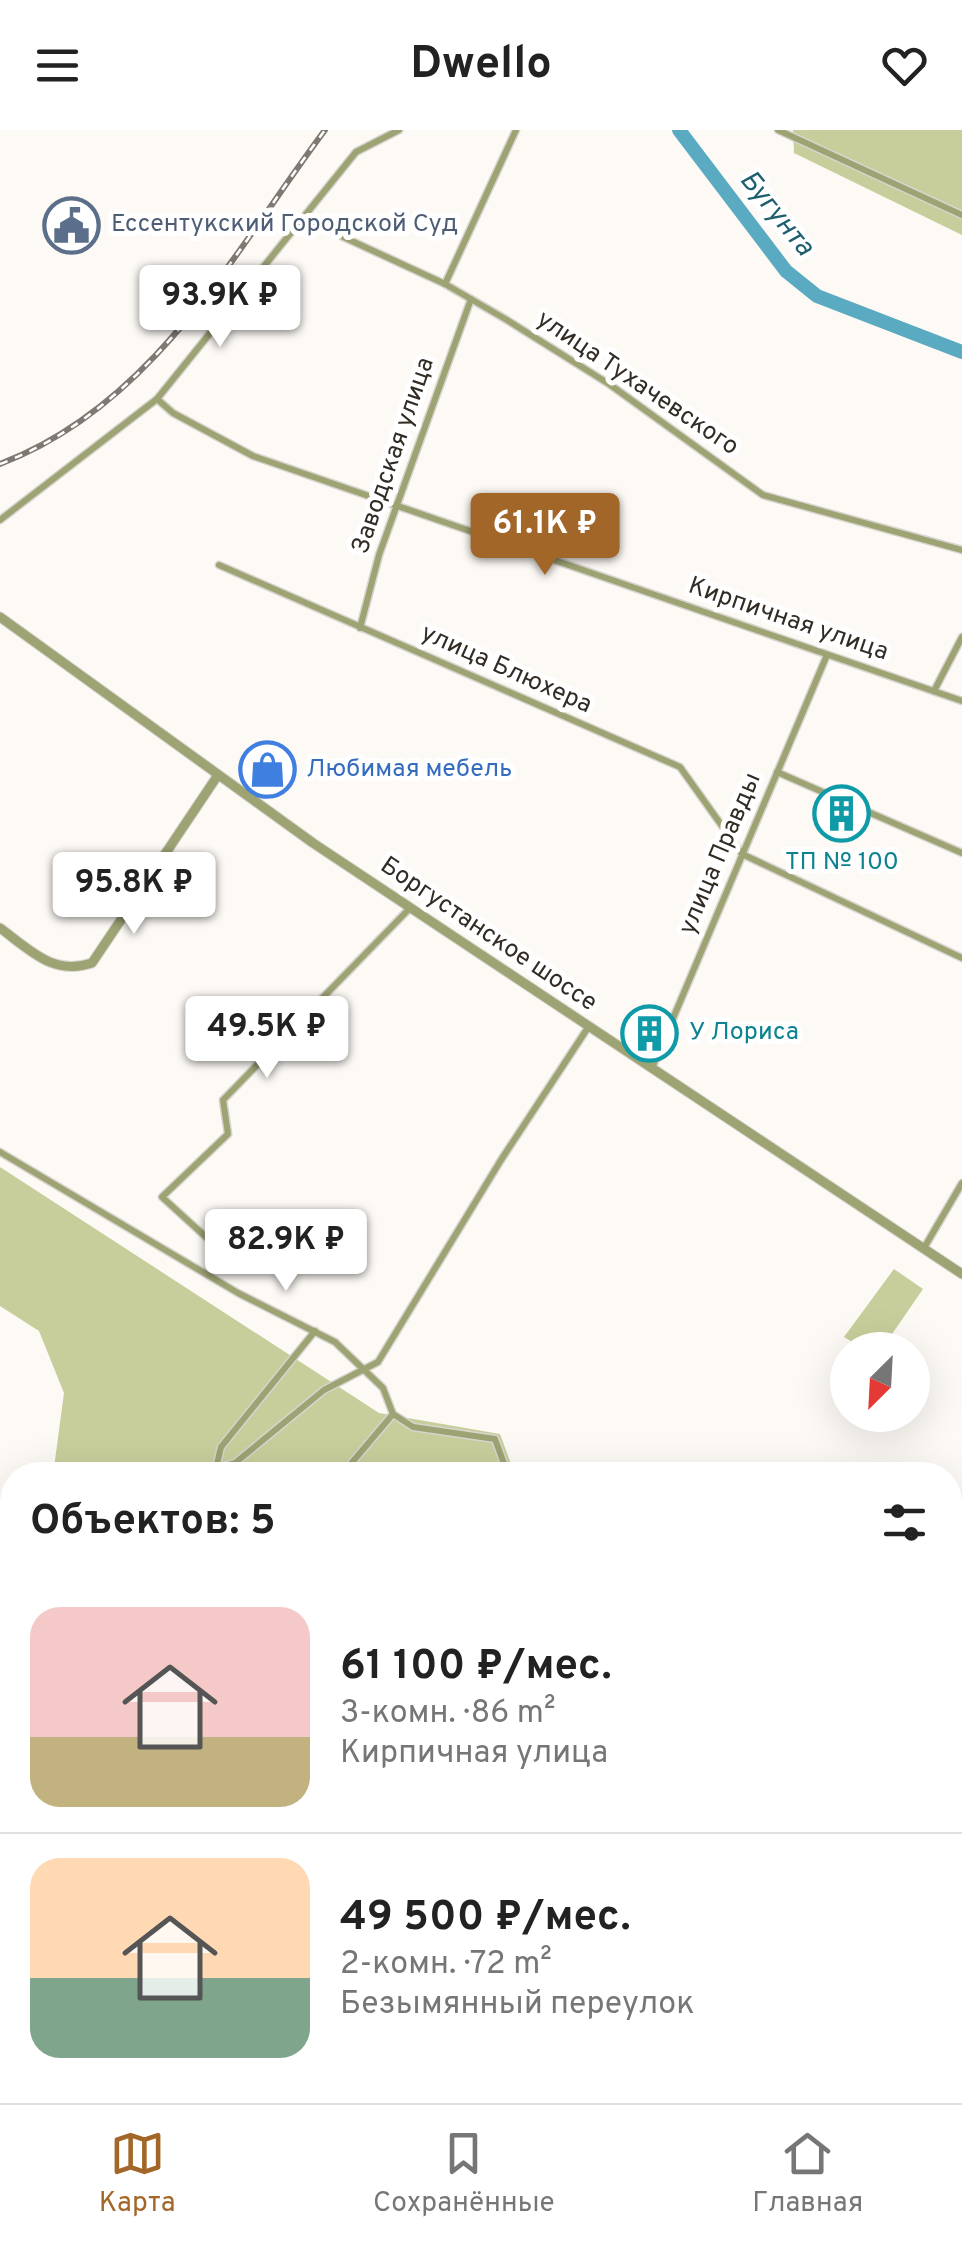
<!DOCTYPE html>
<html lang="ru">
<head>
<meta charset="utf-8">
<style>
	body { margin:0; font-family:Overpass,sans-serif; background:#f6f6f6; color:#222; height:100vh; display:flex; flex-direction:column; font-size:38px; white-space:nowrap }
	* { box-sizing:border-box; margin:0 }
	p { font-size:32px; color:#767676 }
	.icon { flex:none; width:55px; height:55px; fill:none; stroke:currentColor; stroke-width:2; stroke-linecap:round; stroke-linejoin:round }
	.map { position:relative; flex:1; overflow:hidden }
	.details { position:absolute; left:0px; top:1332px; width:962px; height:642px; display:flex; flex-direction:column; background:#fff; border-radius:40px 40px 0 0; box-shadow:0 10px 40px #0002 }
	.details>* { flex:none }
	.needle { width:65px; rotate:204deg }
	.fabs { position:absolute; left:830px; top:1202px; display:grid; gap:20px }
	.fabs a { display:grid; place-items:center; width:100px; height:100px; border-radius:50%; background:#fff; box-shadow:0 10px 40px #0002; font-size:50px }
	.price { position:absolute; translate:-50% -85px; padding:0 22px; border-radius:10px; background:#fff; color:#222; font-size:32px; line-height:65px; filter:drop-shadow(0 2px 5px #0008) }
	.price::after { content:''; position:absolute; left:50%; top:60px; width:30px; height:22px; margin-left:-15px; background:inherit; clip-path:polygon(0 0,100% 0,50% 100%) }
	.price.current { background:#a26728; color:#fff }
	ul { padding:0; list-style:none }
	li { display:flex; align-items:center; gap:30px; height:250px; padding:0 30px }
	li+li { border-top:2px solid #e0e0e0 }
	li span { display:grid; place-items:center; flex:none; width:280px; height:200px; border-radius:30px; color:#555 }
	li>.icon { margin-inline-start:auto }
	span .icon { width:120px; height:120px; fill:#fffc; stroke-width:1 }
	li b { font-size:42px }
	h2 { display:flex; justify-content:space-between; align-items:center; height:120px; padding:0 30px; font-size:42px }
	header { display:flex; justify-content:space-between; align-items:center; height:130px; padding:0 30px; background:#fff; font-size:45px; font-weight:700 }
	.dock { display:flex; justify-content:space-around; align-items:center; height:140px; border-top:2px solid #e0e0e0; background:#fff; font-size:28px; color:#767676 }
	.dock a { display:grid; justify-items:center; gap:5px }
	.dock .current { color:#a26728 }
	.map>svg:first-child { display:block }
	.green { fill:#c8ce9b }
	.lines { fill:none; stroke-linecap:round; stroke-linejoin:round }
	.river { stroke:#5aaac1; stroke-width:14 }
	.minor-casing { stroke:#d9d4cf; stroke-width:9 }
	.tertiary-casing { stroke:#d9d4cf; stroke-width:11 }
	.minor { stroke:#9ea373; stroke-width:6 }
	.tertiary { stroke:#9ea373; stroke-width:9 }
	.rail-casing { stroke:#7f7973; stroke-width:6 }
	.rail { stroke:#fff; stroke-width:2.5; stroke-dasharray:8; stroke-linecap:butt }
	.labels { text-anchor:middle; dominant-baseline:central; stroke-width:10; stroke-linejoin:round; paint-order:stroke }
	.service-label { font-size:25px; fill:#4e5e75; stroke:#fff; text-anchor:start }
	.street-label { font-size:25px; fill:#332c24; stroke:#fff }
	.shop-label { font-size:25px; fill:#366cbe; stroke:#fff; text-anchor:start }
	.culture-label { font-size:25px; fill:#0d838f; stroke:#fff }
	.water-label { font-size:28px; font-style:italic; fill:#1e5f6f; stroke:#fff }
</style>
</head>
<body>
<header><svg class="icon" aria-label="menu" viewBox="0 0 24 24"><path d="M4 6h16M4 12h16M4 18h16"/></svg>Dwello<svg class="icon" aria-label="heart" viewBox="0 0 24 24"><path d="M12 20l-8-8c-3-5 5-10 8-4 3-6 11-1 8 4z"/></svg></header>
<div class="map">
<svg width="962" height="1973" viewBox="0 0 962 1973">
	<rect width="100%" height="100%" fill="#fdf9f5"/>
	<g class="green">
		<path d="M793,0H962V105L794,23Z"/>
		<path d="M0,1037L379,1283L500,1304L515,1345H53L64,1263L39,1201L0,1176Z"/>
		<path d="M894,1139L923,1159L881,1220H865L844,1207Z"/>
		<path d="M950,1794L955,1805V1973H259L270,1962H950Z"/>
	</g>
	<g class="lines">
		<path class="river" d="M679,0L786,141L817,166L962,222"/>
		<defs>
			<g id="minor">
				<path d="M778,0L962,85"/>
				<path d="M302,88L445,154L507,190L609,254L763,365L962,420"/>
				<path d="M445,154L516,0"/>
				<path d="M157,269L173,283L253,326L962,571"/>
				<path d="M0,390L157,269L356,22L399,0"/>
				<path d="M219,435L680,637L742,724L962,828"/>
				<path d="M360,498L379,425L471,169"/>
				<path d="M934,561L962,507"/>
				<path d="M777,642L962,723"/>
				<path d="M652,938L827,525"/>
				<path d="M0,1022L238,1163L335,1212L383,1258L393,1284L413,1297L495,1309L508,1345"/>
				<path d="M924,1118L962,1053"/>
				<path d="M230,1129L162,1067L228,1004L223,970L410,778"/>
				<path d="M216,1338L221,1317L315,1201"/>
				<path d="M194,1345L235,1333L324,1260L378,1232L501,1030L589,896"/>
				<path d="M309,1345L349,1336L393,1284"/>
				<path d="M0,1397H12"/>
				<path d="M0,1572L12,1554"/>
				<path d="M0,1592L12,1599"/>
				<path d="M0,1734L12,1717"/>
				<path d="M0,1941L12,1954"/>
				<path d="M20,1962L30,1973"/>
				<path d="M247,1973L257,1962"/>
				<path d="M420,1973L430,1962"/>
				<path d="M578,1973L586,1964"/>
			</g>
			<g id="tertiary">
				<path d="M0,487L313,713L962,1144"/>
				<path d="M0,798C30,820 53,846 92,833L218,645"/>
			</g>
		</defs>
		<use href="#minor" class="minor-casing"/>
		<use href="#tertiary" class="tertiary-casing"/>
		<use href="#minor" class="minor"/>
		<use href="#tertiary" class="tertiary"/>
		<defs>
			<path id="rail" d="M0,334C153,276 232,125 325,0"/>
		</defs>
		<use href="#rail" class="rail-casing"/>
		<use href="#rail" class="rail"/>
	</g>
	<defs>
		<symbol id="civic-ring" viewBox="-11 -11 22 22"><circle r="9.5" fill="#fff" stroke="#5c6f8a" stroke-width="1.5"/><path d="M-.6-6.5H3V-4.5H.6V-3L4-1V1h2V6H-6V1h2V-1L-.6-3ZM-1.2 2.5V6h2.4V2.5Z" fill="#5c6f8a"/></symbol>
		<symbol id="shop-ring" viewBox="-11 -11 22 22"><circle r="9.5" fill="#fff" stroke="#3f7fe0" stroke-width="1.5"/><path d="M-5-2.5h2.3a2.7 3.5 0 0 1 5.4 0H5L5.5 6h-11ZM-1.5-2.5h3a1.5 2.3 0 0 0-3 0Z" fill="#3f7fe0"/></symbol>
		<symbol id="building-ring" viewBox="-11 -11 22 22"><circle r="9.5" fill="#fff" stroke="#0f9aa8" stroke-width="1.5"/><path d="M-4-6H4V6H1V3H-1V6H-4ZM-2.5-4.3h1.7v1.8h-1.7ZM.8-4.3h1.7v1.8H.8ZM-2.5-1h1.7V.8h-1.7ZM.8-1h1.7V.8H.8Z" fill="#0f9aa8"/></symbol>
	</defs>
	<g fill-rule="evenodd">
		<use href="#civic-ring" x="40" y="64" width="63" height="63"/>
		<use href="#shop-ring" x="236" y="608" width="63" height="63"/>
		<use href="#building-ring" x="810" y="652" width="63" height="63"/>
		<use href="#building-ring" x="618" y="872" width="63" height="63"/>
	</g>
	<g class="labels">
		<g class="service-label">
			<text x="111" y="95">Ессентукский Городской Суд</text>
		</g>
		<g class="street-label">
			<text transform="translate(637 254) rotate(34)">улица Тухачевского</text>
			<text transform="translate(394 326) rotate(-71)">Заводская улица</text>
			<text transform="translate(788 490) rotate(19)">Кирпичная улица</text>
			<text transform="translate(506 540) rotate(24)">улица Блюхера</text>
			<text transform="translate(721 724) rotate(-67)">улица Правды</text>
			<text transform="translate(488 805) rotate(34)">Боргустанское шоссе</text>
		</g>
		<g class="shop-label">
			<text x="306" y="640">Любимая мебель</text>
		</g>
		<g class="culture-label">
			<text x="842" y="733">ТП № 100</text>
			<text x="689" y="903" text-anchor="start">У Лориса</text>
		</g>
		<g class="water-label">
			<text transform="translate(776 84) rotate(51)">Бугунта</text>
		</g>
	</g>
</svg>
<div class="fabs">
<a><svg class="needle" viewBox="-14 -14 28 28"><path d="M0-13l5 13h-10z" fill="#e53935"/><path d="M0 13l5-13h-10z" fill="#767676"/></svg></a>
</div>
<b class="price" style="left:220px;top:220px">93.9K ₽</b>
<b class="price current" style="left:545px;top:448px">61.1K ₽</b>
<b class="price" style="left:134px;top:807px">95.8K ₽</b>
<b class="price" style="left:267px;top:951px">49.5K ₽</b>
<b class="price" style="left:286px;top:1164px">82.9K ₽</b>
<section class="details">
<h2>Объектов: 5<svg class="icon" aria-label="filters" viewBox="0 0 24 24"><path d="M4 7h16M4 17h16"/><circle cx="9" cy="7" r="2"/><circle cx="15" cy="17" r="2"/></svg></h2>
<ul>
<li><span style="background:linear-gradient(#f6c9c9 65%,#c2b280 0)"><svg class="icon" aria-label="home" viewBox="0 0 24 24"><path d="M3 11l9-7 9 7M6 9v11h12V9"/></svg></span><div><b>61 100 ₽/мес.</b><p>3-комн. · 86 m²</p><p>Кирпичная улица</p></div></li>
<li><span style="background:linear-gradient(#ffd9b3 60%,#7fa58c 0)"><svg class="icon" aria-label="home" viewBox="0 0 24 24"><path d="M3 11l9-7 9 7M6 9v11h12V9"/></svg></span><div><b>49 500 ₽/мес.</b><p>2-комн. · 72 m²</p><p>Безымянный переулок</p></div></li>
</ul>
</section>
</div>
<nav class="dock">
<a class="current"><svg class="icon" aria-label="map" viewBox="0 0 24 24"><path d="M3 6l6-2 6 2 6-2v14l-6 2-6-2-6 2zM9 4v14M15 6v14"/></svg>Карта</a>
<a><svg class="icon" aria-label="saved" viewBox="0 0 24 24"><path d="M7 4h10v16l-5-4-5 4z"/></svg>Сохранённые</a>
<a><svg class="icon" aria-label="home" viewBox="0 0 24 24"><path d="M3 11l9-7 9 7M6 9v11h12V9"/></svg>Главная</a>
</nav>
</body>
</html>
